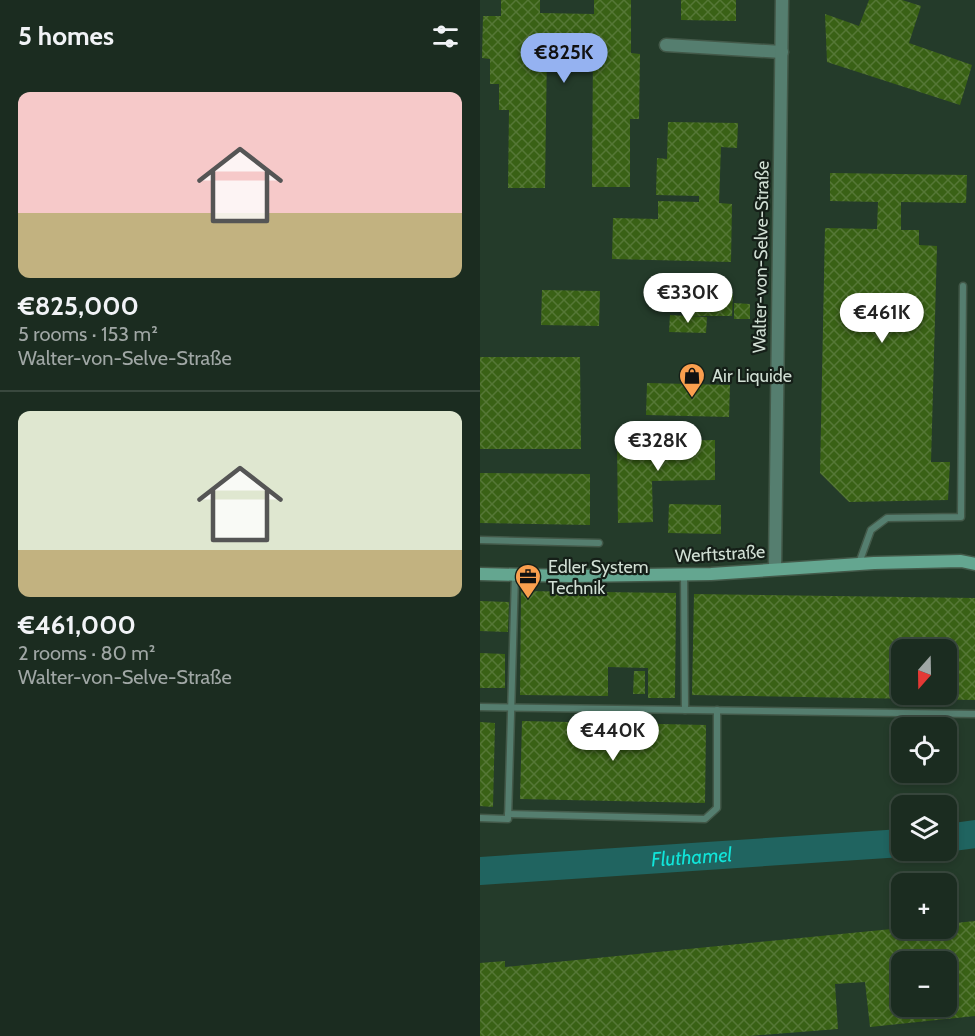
<!DOCTYPE html>
<html lang="en">
<head>
<meta charset="utf-8">
<style>
	body { margin:0; font-family:Cabin,sans-serif; background:#28382d; color:#f1f3f6; height:100vh; display:flex; flex-direction:column; font-size:22px; white-space:nowrap }
	* { box-sizing:border-box; margin:0 }
	p { font-size:20px; color:#a0a7a5 }
	.icon { flex:none; width:33px; height:33px; fill:none; stroke:currentColor; stroke-width:2; stroke-linecap:round; stroke-linejoin:round }
	.map { position:relative; flex:1; overflow:hidden }
	.sheet { display:flex; flex-direction:column; background:#1b2c20; width:480px }
	.sheet>* { flex:none }
	.needle { width:39px; rotate:200deg }
	.controls { position:absolute; left:411px; top:639px; display:grid; gap:12px }
	.controls a { display:grid; place-items:center; width:66px; height:66px; border-radius:12px; background:#1b2c20; box-shadow:0 3px 9px #0003,0 0 0 2px #39483e; font-size:30px }
	.price { position:absolute; translate:-50% -51px; padding:0 14px; border-radius:21px; background:#fff; color:#222; font-size:20px; line-height:39px; filter:drop-shadow(0 2px 3px #0008) }
	.price::after { content:''; position:absolute; left:50%; top:36px; width:18px; height:14px; margin-left:-9px; background:inherit; clip-path:polygon(0 0,100% 0,50% 100%) }
	.price.active { background:#95b2f1; color:#111 }
	ul { padding:0; list-style:none }
	li { display:grid; align-content:center; gap:12px; height:318px; padding:0 18px }
	li+li { border-top:2px solid #39483e }
	li span { display:grid; place-items:center; height:186px; border-radius:12px; color:#555 }
	li>.icon { margin-inline-start:auto }
	span .icon { width:108px; height:108px; fill:#fffc; stroke-width:1 }
	li b { font-size:26px }
	h2 { display:flex; justify-content:space-between; align-items:center; height:72px; padding:0 18px; font-size:26px }
	main { display:flex; flex:1; min-height:0 }
	.map>svg:first-child { display:block }
	.lines { fill:none; stroke-linecap:round; stroke-linejoin:round }
	.river { stroke:#206460; stroke-width:28 }
	.building { fill:url(#building-cross-hatch); fill-rule:evenodd }
	.lane-casing { stroke:#435949; stroke-width:9 }
	.street-casing { stroke:#435949; stroke-width:15 }
	.secondary-casing { stroke:#435949; stroke-width:15 }
	.lane { stroke:#557e6f; stroke-width:6 }
	.street { stroke:#557e6f; stroke-width:12 }
	.secondary { stroke:#64a690; stroke-width:12 }
	.labels { text-anchor:middle; dominant-baseline:central; stroke-width:4.5; stroke-linejoin:round; paint-order:stroke }
	.street-label { font-size:18px; fill:#d1dfd4; stroke:#151f18 }
	.poi-label { font-size:18px; fill:#d1dfd4; stroke:#151f18; text-anchor:start }
	.water-label { font-size:20px; font-style:italic; fill:#11e5da; stroke:#151f18 }
</style>
</head>
<body>
<main>
<section class="sheet">
<h2>5 homes<svg class="icon" aria-label="filters" viewBox="0 0 24 24"><path d="M4 7h16M4 17h16"/><circle cx="9" cy="7" r="2"/><circle cx="15" cy="17" r="2"/></svg></h2>
<ul>
<li><span style="background:linear-gradient(#f6c9c9 65%,#c2b280 0)"><svg class="icon" aria-label="home" viewBox="0 0 24 24"><path d="M3 11l9-7 9 7M6 9v11h12V9"/></svg></span><div><b>€825,000</b><p>5 rooms · 153 m²</p><p>Walter-von-Selve-Straße</p></div></li>
<li><span style="background:linear-gradient(#dfe7d0 75%,#c2b280 0)"><svg class="icon" aria-label="home" viewBox="0 0 24 24"><path d="M3 11l9-7 9 7M6 9v11h12V9"/></svg></span><div><b>€461,000</b><p>2 rooms · 80 m²</p><p>Walter-von-Selve-Straße</p></div></li>
</ul>
</section>
<div class="map">
<svg width="495" height="1036" viewBox="0 0 495 1036">
	<defs>
		<pattern id="building-cross-hatch" width="8" height="8" patternUnits="userSpaceOnUse" patternTransform="scale(1.5)"><rect width="8" height="8" fill="#396115"/><path d="M0 0l8 8M0 8l8-8" fill="none" stroke="#557736"/></pattern>
	</defs>
	<rect width="100%" height="100%" fill="#243b2a"/>
	<g class="lines">
		<g class="river">
			<path d="M466,838L495,834"/>
			<path id="s1" d="M0,871L422,843"/>
		</g>
	</g>
	<g class="building">
		<path d="M21,0H60V13L114,14V0H151V53L160,54L159,119H150V187H112L113,49L67,48L65,188H28L29,110H19V84H10V59L2,58L3,16H21Z"/>
		<path d="M201,0H256V21L201,20Z"/>
		<path d="M389,0H422L441,6L429,43L492,65L480,105L347,62L345,14L379,26Z"/>
		<path d="M188,122L258,123L257,148L241,147L239,203L252,204L251,262L132,259L133,218L178,219V201L219,202V196L176,195L177,158L187,159Z"/>
		<path d="M350,173L487,175L486,203L421,202V230H439V245L457,246L451,462H470L468,500L369,502L340,473L345,228L397,229L398,202L350,201Z"/>
		<path d="M62,290L120,291L119,326L61,325Z"/>
		<path d="M211,293L253,294L252,316H211Z"/>
		<path d="M254,303L270,304V319H254Z"/>
		<path d="M190,315L227,317L226,333L189,332Z"/>
		<path d="M0,357H100L101,449H0Z"/>
		<path d="M167,383L250,385L249,417L166,415Z"/>
		<path d="M235,440V480L172,481L173,522L138,523L137,442Z"/>
		<path d="M0,473L110,474V525L0,523Z"/>
		<path d="M189,504L241,505V534L188,533Z"/>
		<path d="M41,591L196,593L195,698H168V668L128,667V696L40,695Z"/>
		<path d="M214,594L495,598V700L212,695ZM422,650H466V694H422Z"/>
		<path d="M0,601L29,602L28,632L0,631Z"/>
		<path d="M0,653L25,654V688H0Z"/>
		<path d="M154,671H165V694H153Z"/>
		<path d="M42,721L226,725L225,803L40,799Z"/>
		<path d="M0,722L15,723L13,807L0,806Z"/>
		<path d="M495,921V1016L390,1027L385,982L355,984L358,1029L269,1036H0V963L25,961V967L422,928H466V924ZM422,962H466V1006H422Z"/>
	</g>
	<g class="lines">
		<defs>
			<g id="lane">
				<path d="M0,540L119,543"/>
				<path d="M379,563L391,530L407,518L481,517L483,286"/>
				<path d="M204,574L205,710"/>
				<path d="M0,707L495,714"/>
				<path d="M28,814L225,819L237,808V710"/>
				<path d="M0,818L28,819L35,575"/>
			</g>
			<g id="street">
				<path d="M186,45L302,52"/>
				<path d="M295,569L302,0"/>
			</g>
			<path id="secondary" d="M0,574L90,576L231,574L394,563L481,561L495,564"/>
		</defs>
		<use href="#lane" class="lane-casing"/>
		<use href="#street" class="street-casing"/>
		<use href="#secondary" class="secondary-casing"/>
		<use href="#lane" class="lane"/>
		<use href="#street" class="street"/>
		<use href="#secondary" class="secondary"/>
	</g>
	<defs>
		<symbol id="shop-pin" viewBox="-11 -11 22 30"><path d="M0 17L-7.5 6A9.5 9.5 0 1 1 7.5 6Z" fill="#fa9f4e" stroke="#151f18"/><path d="M-5-2.5h2.3a2.7 3.5 0 0 1 5.4 0H5L5.5 6h-11ZM-1.5-2.5h3a1.5 2.3 0 0 0-3 0Z" fill="#111"/></symbol>
		<symbol id="office-pin" viewBox="-11 -11 22 30"><path d="M0 17L-7.5 6A9.5 9.5 0 1 1 7.5 6Z" fill="#fa9f4e" stroke="#151f18"/><path d="M-6-3h4V-5.5h4V-3h4V5H-6ZM-1-4.5V-3h2v-1.5ZM-6 0V1H6V0Z" fill="#111"/></symbol>
	</defs>
	<g fill-rule="evenodd">
		<use href="#shop-pin" x="197" y="361" width="30" height="40"/>
		<use href="#office-pin" x="33" y="562" width="30" height="40"/>
	</g>
	<g class="labels">
		<g class="street-label">
			<text transform="translate(281 257) rotate(-89)">Walter-von-Selve-Straße</text>
			<text transform="translate(240 554) rotate(-3)">Werftstraße</text>
		</g>
		<g class="poi-label">
			<text x="232" y="376">Air Liquide</text>
			<text x="68" y="567">Edler System<tspan x="68" dy="21">Technik</tspan></text>
		</g>
		<g class="water-label">
			<text stroke="none"><textPath href="#s1" startOffset="212">Fluthamel</textPath></text>
		</g>
	</g>
</svg>
<div class="controls">
<a><svg class="needle" viewBox="-14 -14 28 28"><path d="M0-13l5 13h-10z" fill="#e53935"/><path d="M0 13l5-13h-10z" fill="#a0a7a5"/></svg></a>
<a><svg class="icon" aria-label="locate" viewBox="0 0 24 24"><circle cx="12" cy="12" r="6"/><path d="M12 2v4M12 18v4M2 12h4M18 12h4"/></svg></a>
<a><svg class="icon" aria-label="layers" viewBox="0 0 24 24"><path d="M12 4l9 5-9 5-9-5zM3 14l9 5 9-5"/></svg></a>
<a>+</a>
<a>−</a>
</div>
<b class="price active" style="left:84px;top:84px">€825K</b>
<b class="price" style="left:208px;top:324px">€330K</b>
<b class="price" style="left:402px;top:344px">€461K</b>
<b class="price" style="left:178px;top:472px">€328K</b>
<b class="price" style="left:133px;top:762px">€440K</b>
</div>
</main>
</body>
</html>
